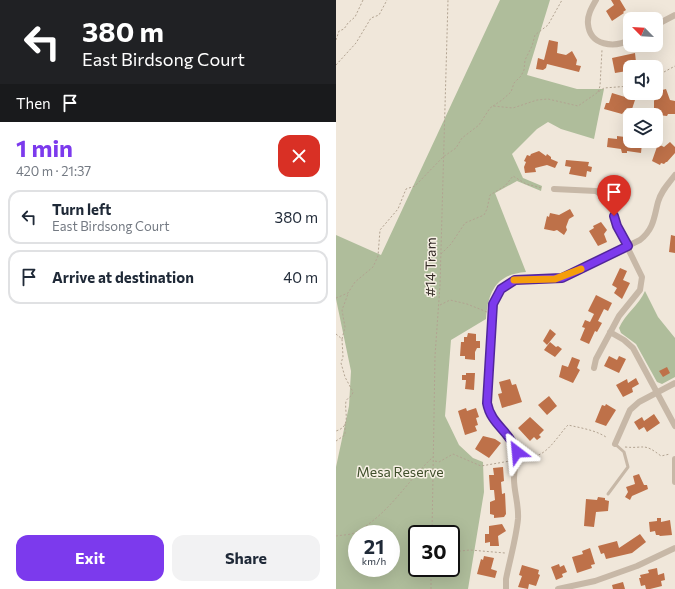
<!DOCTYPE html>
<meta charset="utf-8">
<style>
body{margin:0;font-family:Commissioner,sans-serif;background:#f2f2f3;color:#1f2937;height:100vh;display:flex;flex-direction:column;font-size:15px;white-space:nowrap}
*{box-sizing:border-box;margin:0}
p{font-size:13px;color:#747a83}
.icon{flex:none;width:22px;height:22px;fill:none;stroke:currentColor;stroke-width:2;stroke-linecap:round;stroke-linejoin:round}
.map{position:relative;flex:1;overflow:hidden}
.details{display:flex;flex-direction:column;background:#fff;width:336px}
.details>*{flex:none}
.banner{background:#202124;color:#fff;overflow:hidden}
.needle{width:26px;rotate:294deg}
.controls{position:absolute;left:287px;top:12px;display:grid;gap:8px}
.controls a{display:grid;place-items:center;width:40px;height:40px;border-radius:8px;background:#fff;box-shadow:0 4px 16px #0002;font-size:20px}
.speed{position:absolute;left:12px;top:525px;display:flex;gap:8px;font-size:20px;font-weight:700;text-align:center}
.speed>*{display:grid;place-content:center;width:52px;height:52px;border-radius:50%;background:#fff;box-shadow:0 4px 16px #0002;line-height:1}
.speed small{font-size:10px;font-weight:400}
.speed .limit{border:2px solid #111;border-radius:6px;background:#fff;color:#111}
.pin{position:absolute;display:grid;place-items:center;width:34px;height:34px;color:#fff;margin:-41px -17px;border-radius:50% 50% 50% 0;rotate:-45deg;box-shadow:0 0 4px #0007}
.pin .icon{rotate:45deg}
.me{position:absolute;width:44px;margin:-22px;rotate:331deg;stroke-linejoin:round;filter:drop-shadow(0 0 3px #0008)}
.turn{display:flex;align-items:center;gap:14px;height:84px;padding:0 16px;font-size:18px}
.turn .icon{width:52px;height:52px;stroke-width:2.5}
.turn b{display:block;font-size:28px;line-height:34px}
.then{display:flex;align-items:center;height:38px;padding:0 16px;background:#0003;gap:8px;font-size:15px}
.round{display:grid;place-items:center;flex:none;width:42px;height:42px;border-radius:12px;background:#f2f2f3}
.headline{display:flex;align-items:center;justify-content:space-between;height:68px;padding:0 16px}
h1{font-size:24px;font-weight:700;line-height:30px;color:#7c3aed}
.cta{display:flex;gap:8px;margin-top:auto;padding:8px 16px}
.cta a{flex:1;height:46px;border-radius:12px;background:#7c3aed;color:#fff;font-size:16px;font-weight:700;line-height:46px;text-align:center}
.cta a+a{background:#f2f2f3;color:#1f2937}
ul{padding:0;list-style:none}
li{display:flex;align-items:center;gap:12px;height:54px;margin:0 8px 6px;padding:0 8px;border:2px solid #e0e1e3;border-radius:12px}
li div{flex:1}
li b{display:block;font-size:15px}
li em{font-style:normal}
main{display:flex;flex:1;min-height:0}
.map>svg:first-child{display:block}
.green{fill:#afbd9b;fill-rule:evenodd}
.building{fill:#be7149}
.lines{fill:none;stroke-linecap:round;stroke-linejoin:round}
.path{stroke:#b2a391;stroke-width:1;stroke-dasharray:2 2;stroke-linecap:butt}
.lane{stroke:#c7b8a7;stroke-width:3}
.street{stroke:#c7b8a7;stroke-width:6}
.route-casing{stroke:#51269a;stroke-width:10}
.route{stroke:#7c3aed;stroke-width:7}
.slow{stroke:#f59e0b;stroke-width:7}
.labels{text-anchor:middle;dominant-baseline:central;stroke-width:3;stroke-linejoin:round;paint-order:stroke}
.street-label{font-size:14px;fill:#342c27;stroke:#f8f1e6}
.park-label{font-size:14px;fill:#40502c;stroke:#f8f1e6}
</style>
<main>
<section class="details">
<div class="banner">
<div class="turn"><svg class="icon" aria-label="left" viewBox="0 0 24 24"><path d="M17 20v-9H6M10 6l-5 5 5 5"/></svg><div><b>380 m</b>East Birdsong Court</div></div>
<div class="then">Then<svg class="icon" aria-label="arrive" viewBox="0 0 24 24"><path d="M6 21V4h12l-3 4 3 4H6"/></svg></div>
</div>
<div class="headline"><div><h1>1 min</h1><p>420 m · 21:37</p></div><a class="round" style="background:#d93025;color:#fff"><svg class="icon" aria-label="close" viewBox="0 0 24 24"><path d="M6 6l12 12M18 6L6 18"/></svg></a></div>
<ul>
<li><svg class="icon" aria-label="left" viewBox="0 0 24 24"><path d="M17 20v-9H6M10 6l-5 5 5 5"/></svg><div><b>Turn left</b><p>East Birdsong Court</p></div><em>380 m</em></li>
<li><svg class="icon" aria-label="arrive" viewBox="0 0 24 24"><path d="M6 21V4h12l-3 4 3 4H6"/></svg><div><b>Arrive at destination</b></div><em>40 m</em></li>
</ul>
<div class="cta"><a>Exit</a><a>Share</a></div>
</section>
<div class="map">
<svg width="339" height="589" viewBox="0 0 339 589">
<rect width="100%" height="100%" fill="#f0e7da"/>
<!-- green -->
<path class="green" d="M164 0H214L191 75 241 89H268L258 139 225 129 212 122 201 129 176 154 187 178 206 186 205 191 181 181 159 193 190 272C160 274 152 292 150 319L115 340 109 416 123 445 137 458 147 462 148 492 132 589H0V467L13 406 15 371 0 299V235L45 255ZM21 534H55V568H21ZM81 534H115V568H81Z
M309 291 322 317 339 338V377L326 384 321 382 300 344 285 333 283 328C289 314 303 305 309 291Z"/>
<!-- building -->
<path class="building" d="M275 0H284L290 10 287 12 288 13 276 21 270 11 278 5Z
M213 40 222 42 221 53 230 55 236 51 241 60 240 65 245 66 243 72 211 64 210 68 207 70 200 69 202 58 208 60Z
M299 53 300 62H296L297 67 291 68V71L279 73 276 58Z
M330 89 334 100 339 101V114H332L331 116 322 115 323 110 318 109V101L319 99H324L322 91Z
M276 93 299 100 296 109 291 108 286 114 268 109 270 103H273Z
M281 136 289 137V141L306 143 305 153 291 151V153H286L285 149 271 147 272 138 281 139Z
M334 142 339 147V153L331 162H330L328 164 325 163 324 165 316 161 322 144 328 147Z
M203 151 210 156 211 154 215 157V159L222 162 219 168 211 165 199 168 200 172 189 173 188 167 190 162 188 161 191 155 194 156 195 154Z
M230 160 253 162 252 166 256 167 255 172 251 171 250 177 233 174 235 167 229 166Z
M234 209 238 216 233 219 230 227 231 230 228 235 221 230 218 231 208 229 211 216 213 217 214 213 223 215Z
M265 222 271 230 268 234 271 242 262 246 253 231 258 228 257 226Z
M335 235 339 236V253L333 252Z
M284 268 291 271 287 280 294 283 286 299 278 293 281 288 276 285Z
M260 295 276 303 272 311 268 309 262 321 266 323 261 332 259 331 253 344 244 340 249 328 246 327 249 320 254 322 258 314 252 311Z
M214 329 220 334 211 345 207 341Z
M132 333 140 334V341H144V348H141L139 352V360L129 359V356H124L125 342H128V337H131Z
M214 342 220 347 222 346 226 349 219 357 208 350Z
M273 356 281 360 283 356 290 359 283 373 268 366Z
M236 357 244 360 241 368 244 370 237 383 223 377 226 365 232 367Z
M331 367 334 373 327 377 323 371Z
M130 373H139L138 390 129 389 130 380H126V375H130Z
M300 378 303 384 296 388 297 392 287 397 280 385 291 379 292 383Z
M174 379 176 385 180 384 186 402 166 408 162 394 166 393 163 382Z
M213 396 221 406 211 415 202 405Z
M270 404 280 410 270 426 259 422 266 405 269 406Z
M130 408 131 411 140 408 143 417 140 418 142 425 139 426 141 431 129 435 122 411Z
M318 414 324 423 311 432 308 427 303 430 298 422 306 417 308 421Z
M194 417 208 430 203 435 205 437 201 440 198 437 194 441 182 428Z
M147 436 159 439 165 443 153 458 139 449Z
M167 467 168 481 165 482 166 494 169 493 170 514 168 517 158 518V515L154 514V502L159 500 158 490H154L153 475H158L157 468Z
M303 474 308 485H311L312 489 296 496 294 500 289 497 292 492 290 487 299 484 297 476Z
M262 497 269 498V500L273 501 272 511 260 512 258 527 248 526 250 499 261 500Z
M321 518H325V522L334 520 336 535 324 536 323 535H320L319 531 314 532 313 522 321 521Z
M166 524 170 531 162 536 163 546H154V542L149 543V534H153V526Z
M304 534 310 542 296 553 270 559 268 553 265 554 262 546 281 541 283 548Z
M254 548 259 564 255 565 256 568 241 573 236 557 247 554 246 551Z
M148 556 158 558 155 569 161 571 159 578 141 574 145 559 147 560Z
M223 564 224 567 228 565 231 572 226 574 227 577 220 580 215 567Z
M186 565 203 570 202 574 204 575 200 586 193 584 192 589 182 587 186 576 183 575Z
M321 568 322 575 328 573 329 580 325 581 326 586 314 589H310L309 585 305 586 303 578H305L304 575 313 573 312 570Z
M287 582 289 589H277L276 585Z"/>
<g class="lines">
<!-- path -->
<path class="path" d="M0 40 3 31 8 29 12 23 19 17 27 0
M0 65 20 43 35 18 43 15 51 0
M320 72H328L339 66
M262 92 264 86 266 50
M157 106 166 100 175 92 178 83 185 76 188 70 189 60 196 46 199 35 212 25 226 0
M105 254 115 244 129 223 148 215 151 209 154 195 169 186 177 176 190 184 206 188
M0 298 12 293 19 282 37 267 42 256 44 230 62 209 70 189 79 186 107 157 120 148 126 138 143 125 154 108 157 106 177 108 201 100 212 99 242 106 268 88 294 86
M104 305 114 300 131 304 151 312
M0 334 6 339 7 357 5 363 9 377 17 392C16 397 12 397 10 401 8 413 16 426 0 431
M6 339 9 327 6 310 12 294
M0 441 9 435V424
M289 447C309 449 307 442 325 456L334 454
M185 458 188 459 191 455C208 462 222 435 232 425 245 428 259 430 270 437
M99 461 103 462 117 454 145 466 174 461
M96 534 99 356 104 285 112 0
M0 536C6 535 13 535 18 533 53 515 70 482 97 457
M115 552 134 550 169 553
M95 589V568"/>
<!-- lane -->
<path class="lane" d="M272 494 292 467 288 452 279 444"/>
<!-- street -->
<path class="street" d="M260 0C256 7 251 15 252 24 254 46 278 48 294 40
M320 25 339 15
M218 189 260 191 269 197 275 205 281 226 306 277 304 290 283 316 260 359 258 368
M274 332 288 340 297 348 339 426
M279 444 294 410 303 402 339 383
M339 459V482
M170 589V579C174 559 180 539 182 519 183 505 178 492 178 479 178 467 183 454 178 443 169 425 155 426 151 403L157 304 165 289 179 280 226 278 304 240C318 229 318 217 322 202 325 191 332 184 339 175
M222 589 259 581 301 566 339 548"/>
</g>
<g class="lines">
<defs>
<path id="route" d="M181 452C174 431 155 425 151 403L157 304 165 289 179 280 226 278 292 246 281 226 278 216"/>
</defs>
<!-- route casing -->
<use href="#route" class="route-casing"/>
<!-- route -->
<use href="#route" class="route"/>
<!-- slow -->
<path class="slow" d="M178 280 219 279 245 269"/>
</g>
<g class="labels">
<!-- street labels -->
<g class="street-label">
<text transform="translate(94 267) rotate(-89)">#14 Tram</text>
</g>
<!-- park labels -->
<g class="park-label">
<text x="64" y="471">Mesa Reserve</text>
</g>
</g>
</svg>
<div class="controls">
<a><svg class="needle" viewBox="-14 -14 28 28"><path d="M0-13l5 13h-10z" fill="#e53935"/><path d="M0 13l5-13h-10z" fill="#747a83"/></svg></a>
<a><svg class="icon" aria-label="sound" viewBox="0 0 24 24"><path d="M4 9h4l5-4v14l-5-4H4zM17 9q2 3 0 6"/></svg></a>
<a><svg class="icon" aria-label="layers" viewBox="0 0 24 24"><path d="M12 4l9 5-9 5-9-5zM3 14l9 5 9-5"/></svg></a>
</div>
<div class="speed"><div>21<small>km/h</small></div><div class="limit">30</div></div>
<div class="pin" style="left:278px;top:216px;background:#d93025"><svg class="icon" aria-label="arrive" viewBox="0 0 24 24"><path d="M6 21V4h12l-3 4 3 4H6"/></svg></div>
<svg class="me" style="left:181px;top:452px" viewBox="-20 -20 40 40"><path d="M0-17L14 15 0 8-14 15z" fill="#7c3aed" stroke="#fff" stroke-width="4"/></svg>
</div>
</main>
